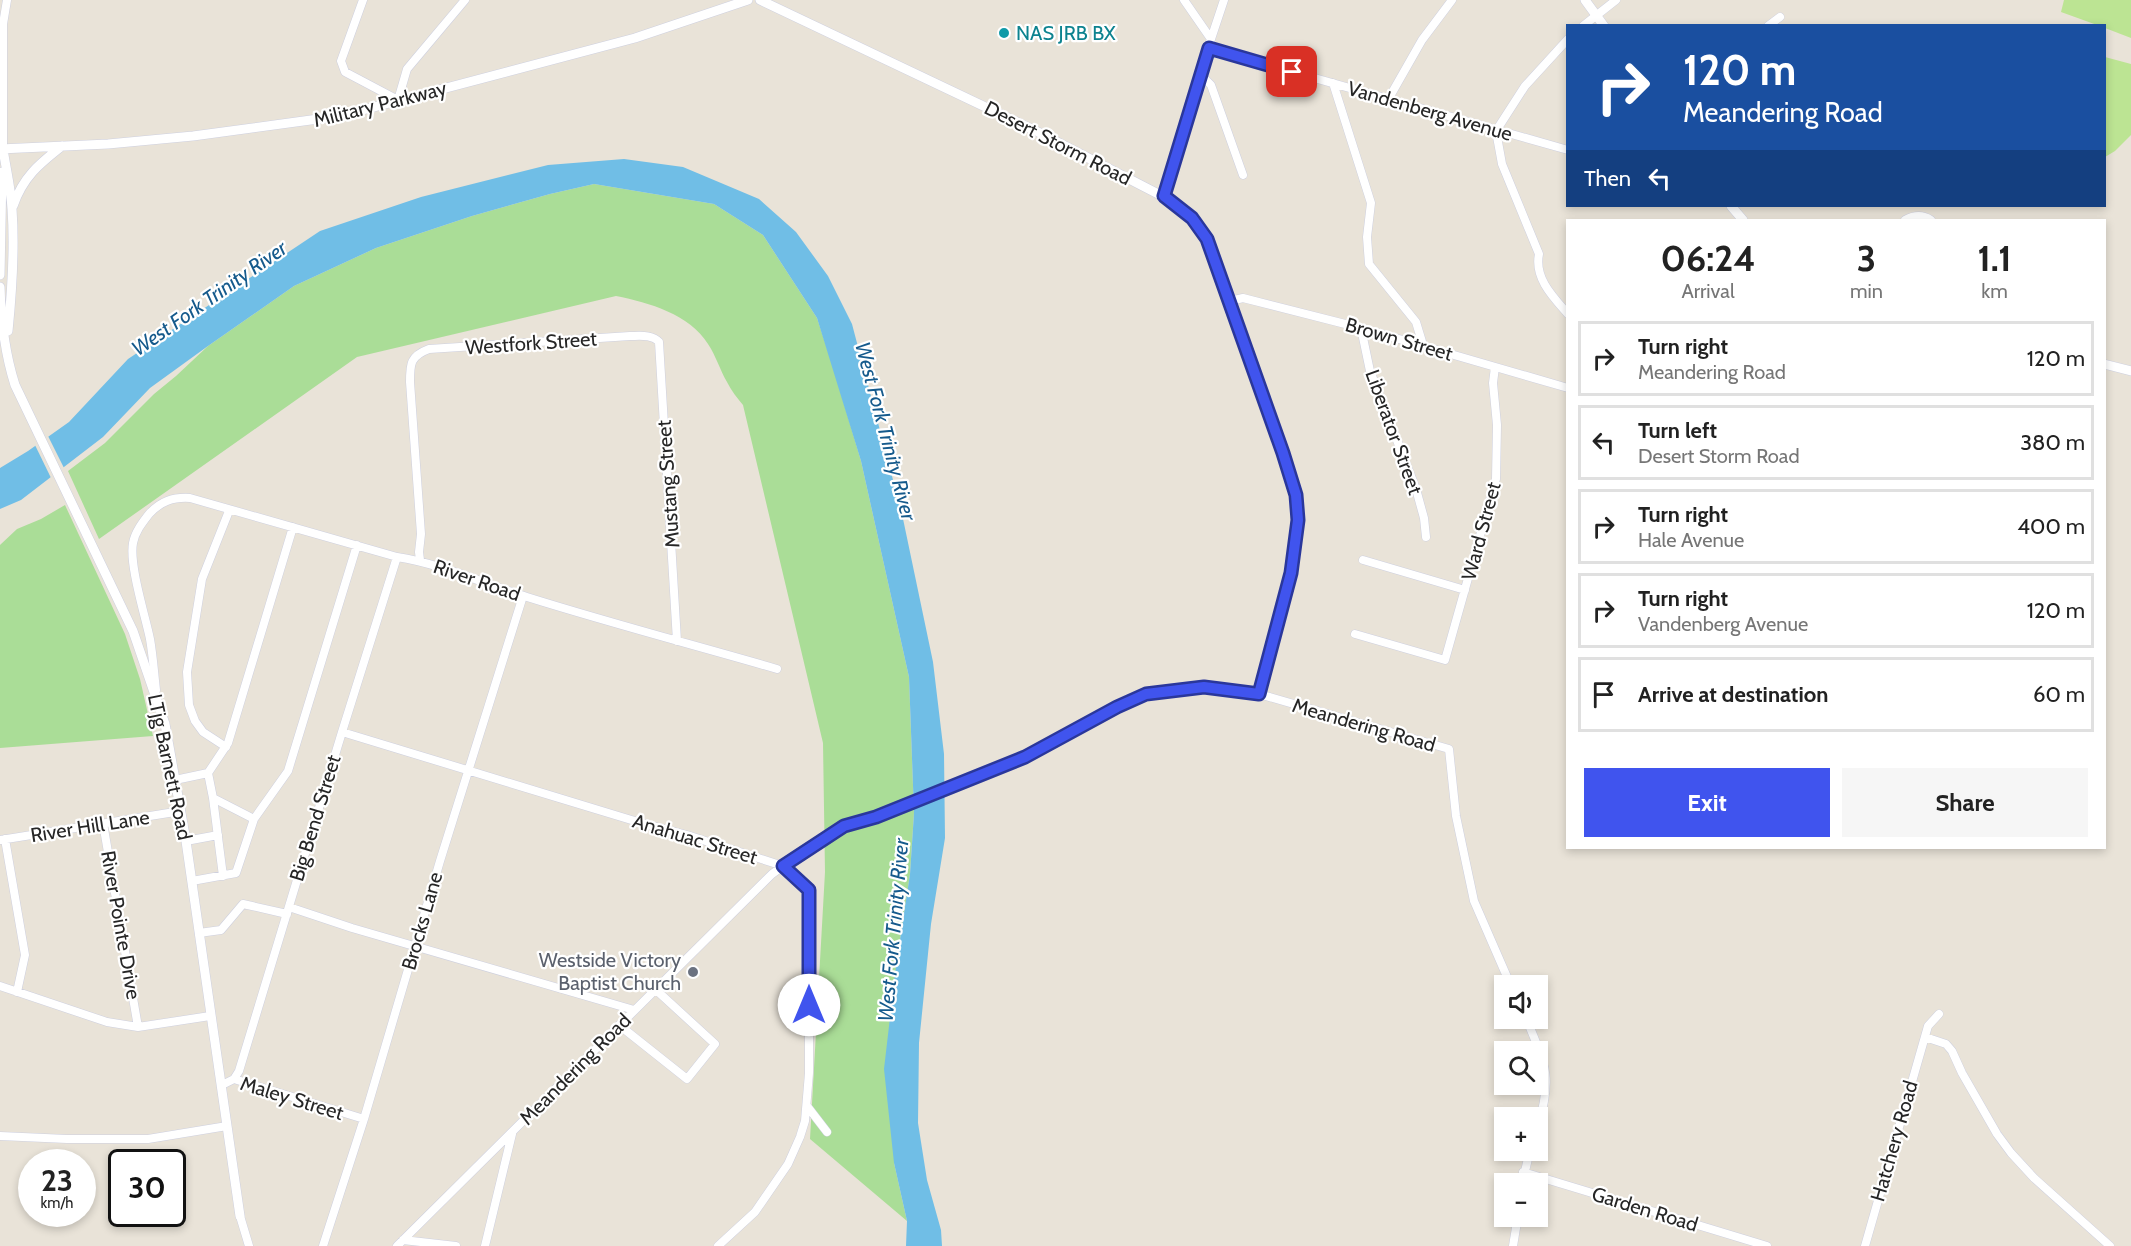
<!DOCTYPE html>
<meta charset="utf-8">
<style>
body{margin:0;font-family:Cabin,sans-serif;background:#f6f6f6;color:#222;height:100vh;display:flex;flex-direction:column;font-size:22px;white-space:nowrap}
*{box-sizing:border-box;margin:0}
p{font-size:20px;color:#767676}
.icon{flex:none;width:33px;height:33px;fill:none;stroke:currentColor;stroke-width:2;stroke-linecap:round;stroke-linejoin:round}
.map{position:relative;flex:1;overflow:hidden}
.sheet{position:absolute;left:1566px;top:219px;width:540px;height:630px;display:flex;flex-direction:column;background:#fff;border-radius:0px;box-shadow:0 3px 9px #0003}
.sheet>*{flex:none}
.hud{position:absolute;left:1566px;top:24px;width:540px;height:183px;border-radius:0px;box-shadow:0 3px 9px #0003;background:#1a4fa0;color:#fff;overflow:hidden}
.controls{position:absolute;left:1494px;top:975px;display:grid;gap:12px}
.controls a{display:grid;place-items:center;width:54px;height:54px;border-radius:0px;background:#fff;box-shadow:0 3px 9px #0003;font-size:30px}
.speed{position:absolute;left:18px;top:1149px;display:flex;gap:12px;font-size:30px;font-weight:700;text-align:center}
.speed>*{display:grid;place-content:center;width:78px;height:78px;border-radius:50%;background:#fff;box-shadow:0 3px 9px #0003;line-height:1}
.speed small{font-size:15px;font-weight:400}
.speed .limit{border:3px solid #111;border-radius:9px;background:#fff;color:#111}
.pin{position:absolute;display:grid;place-items:center;width:51px;height:51px;color:#fff;margin:-26px;border-radius:12px;box-shadow:0 3px 9px #0006}
.me{position:absolute;width:66px;margin:-33px;rotate:0deg;stroke-linejoin:round;filter:drop-shadow(0 0 4px #0008)}
.turn{display:flex;align-items:center;gap:21px;height:126px;padding:0 18px;font-size:27px}
.turn .icon{width:78px;height:78px;stroke-width:2.5}
.turn b{display:block;font-size:42px;line-height:51px}
.then{display:flex;align-items:center;height:57px;padding:0 18px;background:#0003;gap:12px;font-size:22px}
.eta{display:flex;justify-content:space-evenly;align-items:center;height:102px;text-align:center}
.eta b{font-size:36px;font-weight:700;line-height:42px}
.button{display:flex;gap:12px;margin-top:auto;padding:12px 18px}
.button a{flex:1;height:69px;border-radius:0px;background:#4054ee;color:#fff;font-size:24px;font-weight:700;line-height:69px;text-align:center}
.button a+a{background:#f6f6f6;color:#222}
ul{padding:0;list-style:none}
li{display:flex;align-items:center;gap:18px;height:75px;margin:0 12px 9px;padding:0 6px;border:3px solid #e0e0e0;border-radius:0px}
li div{flex:1}
li b{display:block;font-size:22px}
li em{font-style:normal}
.map>svg:first-child{display:block}
.green{fill:#aadd97}
.pitch{fill:#bce493}
.water{fill:#70bee6}
.pier{fill:#e9e3d8}
.lines{fill:none;stroke-linecap:round;stroke-linejoin:round}
.minor-casing{stroke:#ced0df;stroke-width:9}
.tertiary-casing{stroke:#ced0df;stroke-width:10}
.minor{stroke:#fff;stroke-width:8}
.tertiary{stroke:#fff;stroke-width:9}
.route-casing{stroke:#2a379b;stroke-width:15}
.route{stroke:#4054ee;stroke-width:10}
.culture-dot{fill:#0f9aa8;stroke:#fff;stroke-width:2}
.worship-dot{fill:#6b7280;stroke:#fff;stroke-width:2}
.labels{text-anchor:middle;dominant-baseline:central;stroke-width:4.5;stroke-linejoin:round;paint-order:stroke}
.culture-label{font-size:20px;fill:#0d838f;stroke:#fff;text-anchor:start}
.street-label{font-size:20px;fill:#262626;stroke:#fff}
.worship-label{font-size:20px;fill:#5b616d;stroke:#fff;text-anchor:end}
.water-label{font-size:21px;font-style:italic;fill:#155a8c;stroke:#fff}
</style>
<div class="map">
<svg width="2131" height="1246" viewBox="0 0 2131 1246">
<rect width="100%" height="100%" fill="#e9e3d8"/>
<!-- green -->
<path class="green" d="M594 184 714 204 763 235 817 318 833 367 861 461 909 677 914 813 910 874 896 966 894 1163 907 1221 810 1139 825 872 823 743 743 405C737 398 731 390 727 382 720 370 716 356 708 344 689 314 650 303 616 296L357 357 99 539 68 471 105 443 154 394 176 376 208 346 294 286 376 248 472 216 550 194Z
M65 505 125 634 140 679 153 736 0 748V545L17 529 41 519Z"/>
<!-- pitch -->
<path class="pitch" d="M2064 0H2131V38L2105 28 2104 26 2097 25 2061 12Z
M2105 57 2131 64V135L2115 151 2105 157Z"/>
<!-- water -->
<path class="water" d="M624 159 683 167 759 199 796 232 828 276 852 324 902 514 933 662 944 754 945 838 931 924 919 1043 918 1123 927 1180 941 1230 942 1246H906L907 1221 894 1163 884 1069 896 966 910 874 914 813 909 677 861 461 817 318 763 235 714 204 594 184 550 194 472 216 376 248 294 286 208 346 150 388 103 437 21 500 0 509V468L28 451 69 422 128 359 320 231 421 197 548 165Z"/>
<!-- pier -->
<path class="pier" d="M47 434 65 470 52 480 34 443Z"/>
<g class="lines">
<defs>
<path id="minor" d="M363 0 341 61 345 72 398 100 407 69 465 0
M1583 26 1616 0
M1768 26 1780 17
M1211 39 1224 0
M1568 39 1525 86 1496 131 1502 164 1539 254C1534 278 1553 297 1568 314
M1209 48 1568 150
M1200 74 1211 85 1243 175
M1333 83 1371 203 1367 237 1369 264 1416 322 1423 345
M1389 98 1422 40 1452 0
M3 149V24L7 0
M1164 197 1211 39 1184 0
M1905 220C1914 215 1922 214 1931 220
M1230 301 1243 298 1361 328 1568 388
M1361 328 1370 371 1416 489 1424 518 1426 537
M420 560 419 552 421 534 410 382C410 364 410 356 429 349L630 336C639 336 652 334 659 342L677 641
M1363 560 1465 590
M1355 634 1445 660 1496 479 1497 425 1493 383 1495 367
M156 690C154 673 153 656 150 639 145 615 129 565 133 543 135 532 142 523 149 514 161 501 173 497 190 498L397 557C442 564 484 584 527 597 610 623 694 645 777 669
M342 732 638 822 687 835 783 866 809 890V1073L805 1121 800 1137 788 1164 755 1212 718 1246
M226 747 203 732 195 721 189 705 187 672 202 579 229 511
M208 773 213 798 254 819
M175 780 208 773 228 743 293 527
M213 798 223 876
M103 823 138 1027
M5 839 25 955 17 992
M0 840 181 811
M186 841 218 835
M192 881 236 873 254 819 288 771 357 545
M289 907 352 928 634 1010
M199 933 221 930 243 904 287 914
M0 986 107 1022 138 1027 210 1016
M1526 1018C1545 1064 1553 1076 1538 1126
M619 1025 687 1079 715 1044 655 989
M1925 1037 1946 1044 1952 1051 1962 1073 1997 1134 2011 1153 2034 1178 2110 1246
M234 1079 239 1071 342 732 397 557
M222 1085 234 1079 364 1119
M807 1106 827 1132
M0 1136 67 1139H148L227 1126
M1523 1172 1767 1246
M1522 1184 1530 1150
M240 1216 249 1246
M403 1240 456 1246
M323 1246 364 1119 440 861 523 596
M397 1246 772 874 794 858 845 826 876 817 1025 757 1117 707 1146 694 1178 689 1204 687 1259 694 1449 749 1456 816 1474 901 1511 986
M485 1246 512 1134
M1513 1246 1518 1216
M1865 1246 1928 1026 1939 1014"/>
<path id="tertiary" d="M760 0 1038 132 1164 197 1192 218 1207 239 1290 474 1296 495 1298 520 1296 540 1291 573 1259 694
M1585 0 1604 26
M0 80 2 76
M0 149 108 144 193 136 340 116 635 38 748 0
M3 149C6 169 11 189 12 209 15 250 12 291 8 331
M13 206C23 177 39 164 62 146
M1731 206 1743 220
M0 275 2 172
M0 287C1 320 5 354 15 385L133 631 165 724 186 841 240 1216
M2104 364 2131 371"/>
</defs>
<!-- minor casing -->
<use href="#minor" class="minor-casing"/>
<!-- tertiary casing -->
<use href="#tertiary" class="tertiary-casing"/>
<!-- minor -->
<use href="#minor" class="minor"/>
<!-- tertiary -->
<use href="#tertiary" class="tertiary"/>
</g>
<g class="lines">
<defs>
<path id="route" d="M809 1005V890L783 866 844 826 876 817 1025 757 1117 707 1146 694 1204 687 1259 694 1291 573 1298 520 1296 495 1283 453 1207 239 1192 218 1164 196 1209 48 1292 72"/>
</defs>
<!-- route casing -->
<use href="#route" class="route-casing"/>
<!-- route -->
<use href="#route" class="route"/>
</g>
<!-- markers -->
<circle class="culture-dot" cx="1004" cy="33" r="6"/>
<circle class="worship-dot" cx="693" cy="972" r="6"/>
<g class="labels">
<!-- culture labels -->
<g class="culture-label">
<text x="1016" y="33">NAS JRB BX</text>
</g>
<!-- street labels -->
<g class="street-label">
<text transform="translate(380 104) rotate(-14)">Military Parkway</text>
<text transform="translate(1430 111) rotate(16)">Vandenberg Avenue</text>
<text transform="translate(1058 143) rotate(27)">Desert Storm Road</text>
<text transform="translate(1399 339) rotate(16)">Brown Street</text>
<text transform="translate(531 343) rotate(-4)">Westfork Street</text>
<text transform="translate(1394 432) rotate(70)">Liberator Street</text>
<text transform="translate(668 484) rotate(-94)">Mustang Street</text>
<text transform="translate(1481 531) rotate(-75)">Ward Street</text>
<text transform="translate(477 580) rotate(19)">River Road</text>
<text transform="translate(1364 725) rotate(16)">Meandering Road</text>
<text transform="translate(170 767) rotate(78)">LTjg Barnett Road</text>
<text transform="translate(315 818) rotate(-73)">Big Bend Street</text>
<text transform="translate(90 826) rotate(-9)">River Hill Lane</text>
<text transform="translate(695 839) rotate(17)">Anahuac Street</text>
<text transform="translate(422 921) rotate(-74)">Brocks Lane</text>
<text transform="translate(121 925) rotate(80)">River Pointe Drive</text>
<text transform="translate(575 1069) rotate(-45)">Meandering Road</text>
<text transform="translate(292 1098) rotate(17)">Maley Street</text>
<text transform="translate(1894 1141) rotate(-74)">Hatchery Road</text>
<text transform="translate(1645 1209) rotate(17)">Garden Road</text>
</g>
<!-- worship labels -->
<g class="worship-label">
<text x="681" y="960">Westside Victory<tspan x="681" dy="23">Baptist Church</tspan></text>
</g>
<!-- water labels -->
<g class="water-label">
<text transform="translate(209 298) rotate(-35)">West Fork Trinity River</text>
<text transform="translate(886 431) rotate(75)">West Fork Trinity River</text>
<text transform="translate(893 930) rotate(-85)">West Fork Trinity River</text>
</g>
</g>
</svg>
<div class="controls">
<a><svg class="icon" aria-label="sound" viewBox="0 0 24 24"><path d="M4 9h4l5-4v14l-5-4H4zM17 9q2 3 0 6"/></svg></a>
<a><svg class="icon" aria-label="search" viewBox="0 0 24 24"><circle cx="10" cy="10" r="6"/><path d="M15 15l6 6"/></svg></a>
<a>+</a>
<a>−</a>
</div>
<div class="speed"><div>23<small>km/h</small></div><div class="limit">30</div></div>
<div class="pin" style="left:1292px;top:72px;background:#d93025"><svg class="icon" aria-label="arrive" viewBox="0 0 24 24"><path d="M6 21V4h12l-3 4 3 4H6"/></svg></div>
<svg class="me" style="left:809px;top:1005px" viewBox="-20 -20 40 40"><circle r="19" fill="#fff"/><path d="M0-13L10 11 0 6-10 11z" fill="#4054ee"/></svg>
<div class="hud">
<div class="turn"><svg class="icon" aria-label="right" viewBox="0 0 24 24"><path d="M7 20v-9h11M14 6l5 5-5 5"/></svg><div><b>120 m</b>Meandering Road</div></div>
<div class="then">Then<svg class="icon" aria-label="left" viewBox="0 0 24 24"><path d="M17 20v-9H6M10 6l-5 5 5 5"/></svg></div>
</div>
<section class="sheet">
<div class="eta">
<div><b>06:24</b><p>Arrival</p></div>
<div><b>3</b><p>min</p></div>
<div><b>1.1</b><p>km</p></div>
</div>
<ul>
<li><svg class="icon" aria-label="right" viewBox="0 0 24 24"><path d="M7 20v-9h11M14 6l5 5-5 5"/></svg><div><b>Turn right</b><p>Meandering Road</p></div><em>120 m</em></li>
<li><svg class="icon" aria-label="left" viewBox="0 0 24 24"><path d="M17 20v-9H6M10 6l-5 5 5 5"/></svg><div><b>Turn left</b><p>Desert Storm Road</p></div><em>380 m</em></li>
<li><svg class="icon" aria-label="right" viewBox="0 0 24 24"><path d="M7 20v-9h11M14 6l5 5-5 5"/></svg><div><b>Turn right</b><p>Hale Avenue</p></div><em>400 m</em></li>
<li><svg class="icon" aria-label="right" viewBox="0 0 24 24"><path d="M7 20v-9h11M14 6l5 5-5 5"/></svg><div><b>Turn right</b><p>Vandenberg Avenue</p></div><em>120 m</em></li>
<li><svg class="icon" aria-label="arrive" viewBox="0 0 24 24"><path d="M6 21V4h12l-3 4 3 4H6"/></svg><div><b>Arrive at destination</b></div><em>60 m</em></li>
</ul>
<div class="button"><a>Exit</a><a>Share</a></div>
</section>
</div>
